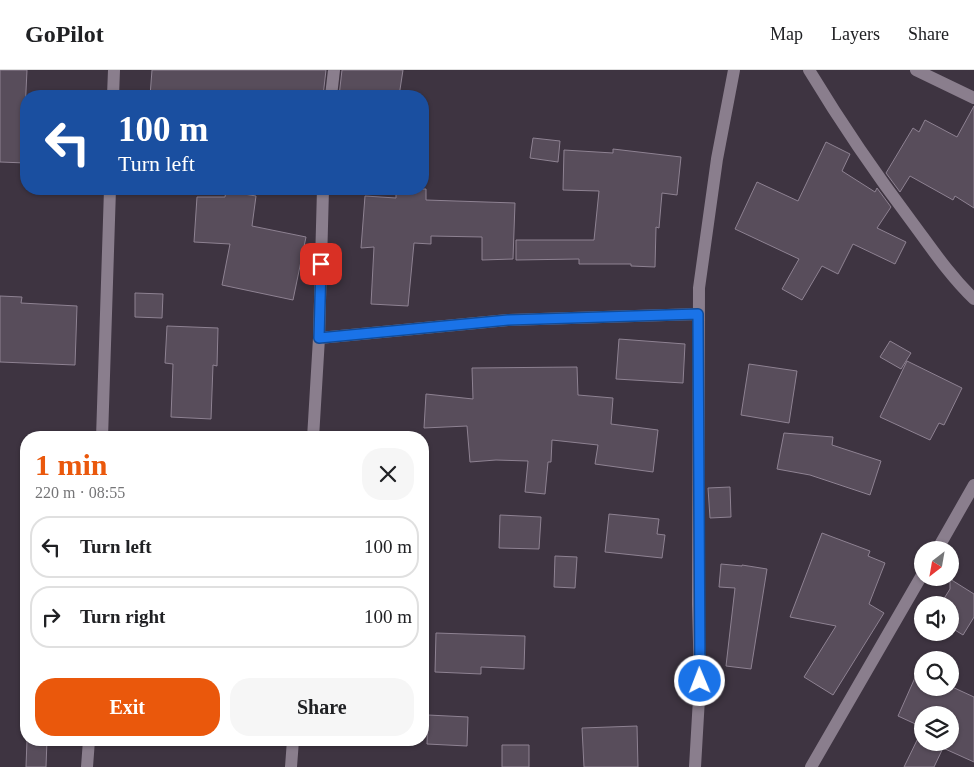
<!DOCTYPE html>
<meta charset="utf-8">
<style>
body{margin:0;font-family:Georgia,serif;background:#f6f6f6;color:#202124;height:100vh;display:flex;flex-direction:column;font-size:19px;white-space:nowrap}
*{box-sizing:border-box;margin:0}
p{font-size:16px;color:#757577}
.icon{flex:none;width:28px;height:28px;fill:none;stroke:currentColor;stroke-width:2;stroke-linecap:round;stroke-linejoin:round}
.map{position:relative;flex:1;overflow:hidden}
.side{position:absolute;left:20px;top:361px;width:409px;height:315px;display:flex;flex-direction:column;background:#fff;border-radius:20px;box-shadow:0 1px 4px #0004}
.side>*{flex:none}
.top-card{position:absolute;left:20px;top:20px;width:409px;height:105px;border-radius:20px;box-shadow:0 1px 4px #0004;background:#1a4fa0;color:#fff;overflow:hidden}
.needle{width:32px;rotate:211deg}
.fabs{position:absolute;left:914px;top:471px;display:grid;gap:10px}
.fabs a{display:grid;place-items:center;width:45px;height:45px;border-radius:50%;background:#fff;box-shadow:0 1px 4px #0004;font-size:25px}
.pin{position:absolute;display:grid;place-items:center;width:42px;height:42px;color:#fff;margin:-21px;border-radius:10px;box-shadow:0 2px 8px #0006}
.me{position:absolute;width:55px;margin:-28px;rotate:359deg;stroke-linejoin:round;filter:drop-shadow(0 0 4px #0008)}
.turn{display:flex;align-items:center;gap:18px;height:105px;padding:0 15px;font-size:22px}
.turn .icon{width:65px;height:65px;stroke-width:2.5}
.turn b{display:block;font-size:35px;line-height:42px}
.round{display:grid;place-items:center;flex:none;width:52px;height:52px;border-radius:20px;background:#f6f6f6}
.headline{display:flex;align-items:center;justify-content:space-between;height:85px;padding:0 15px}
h1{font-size:30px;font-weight:700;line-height:38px;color:#ea580c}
.cta{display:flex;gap:10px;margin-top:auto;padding:10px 15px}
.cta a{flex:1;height:58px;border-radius:20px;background:#ea580c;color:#fff;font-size:20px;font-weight:700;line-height:58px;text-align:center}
.cta a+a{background:#f6f6f6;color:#202124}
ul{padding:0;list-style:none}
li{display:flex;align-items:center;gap:15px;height:62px;margin:0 10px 8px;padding:0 5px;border:2px solid #e0e0e0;border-radius:20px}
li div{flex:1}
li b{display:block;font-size:19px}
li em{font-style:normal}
header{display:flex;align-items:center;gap:30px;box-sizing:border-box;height:70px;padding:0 25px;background:#fff;border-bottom:1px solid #e0e0e0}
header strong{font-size:24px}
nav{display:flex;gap:28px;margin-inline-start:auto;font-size:18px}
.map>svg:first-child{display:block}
.building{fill:#584d5b;stroke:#8e8292}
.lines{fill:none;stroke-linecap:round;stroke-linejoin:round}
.street{stroke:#8a7e8d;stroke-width:12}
.route-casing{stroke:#114b97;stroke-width:12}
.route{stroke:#1a73e8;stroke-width:9}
</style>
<header>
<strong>GoPilot</strong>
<nav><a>Map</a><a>Layers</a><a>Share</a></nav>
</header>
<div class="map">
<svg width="974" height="697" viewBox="0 0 974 697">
<rect width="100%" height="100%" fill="#3e3441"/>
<!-- building -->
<path class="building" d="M0 0H27L24 63 26 64V93L0 92Z
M152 0H326L323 26H150Z
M342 0H403L399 26H339Z
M974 36V138L955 126 953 130 910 106 900 122 886 103 913 58 919 62 925 50 957 67Z
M533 68 560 71 558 92 530 88Z
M826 72 850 84 842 101 875 122 877 118 891 137 877 158 906 172 895 194 853 174 838 204 822 196 802 230 782 219 799 189 735 159 757 112 798 131Z
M613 79 681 87 677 125 662 123 659 158 656 157 655 197 631 196V194H579V189L516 190V170H594L599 121 563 120 564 80 613 83Z
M396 119H426V130L515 133 513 189 482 190V167L431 166V174L414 173 408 236 371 234 374 177 361 178 365 126 396 128Z
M226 121 256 126 252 156 306 167 293 230 222 215 230 174 194 172 197 127H225Z
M135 223 163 224 162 248 135 247Z
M0 226 22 227 21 233 77 236 75 295 0 292Z
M167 256 218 258 217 296 213 295 211 349 171 347 173 294 165 293Z
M619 269 685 274 683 313 616 309Z
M890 271 911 283 901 299 880 287Z
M907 291 962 318 944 355 939 353 930 370 880 347Z
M749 294 797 301 789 353 741 345Z
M577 297 578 325 613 328 611 354 658 360 653 402 595 394 598 375 552 370 551 392H548L545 424 525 422 528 391 496 390 470 392 467 356 424 358 426 324 473 329 472 298Z
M784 363 833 367 832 375 881 391 870 425 810 405 777 399Z
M730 417 731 447 710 448 708 418Z
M609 444 659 449 657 464 665 465 662 488 605 482Z
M500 445 541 447 539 479 499 478Z
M822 463 870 481 868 486 885 493 869 534 884 543 833 625 804 607 836 556 790 547Z
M555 486 577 487 575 518 554 517Z
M721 494 742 496V495L767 499 751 599 726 596 735 518 719 517Z
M950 509 974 524V547L963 565 950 557V535H940L950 519Z
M436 563 525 566 524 599 481 597V604L435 602Z
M918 601 922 603V618H950V616L974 627V692L943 678 934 697H904L922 660V672H950V645H922V657L898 646Z
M428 645 468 647 467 676 427 674Z
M637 656 638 697H584L582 658Z
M27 670H47L46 697H26Z
M502 675H529V697H502Z"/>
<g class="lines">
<!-- street -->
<path class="street" d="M809 0C841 53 875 103 912 152 932 179 950 206 974 229
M916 0 974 28
M113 26 114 0
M331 26 334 0
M319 268 508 250 698 244
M102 368 110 119
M313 368 319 268 323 119
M937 480 974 415
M87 697 89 670
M291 697 293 670
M695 697 700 611 698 534 699 218 717 89 734 0
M811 697 922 505"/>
</g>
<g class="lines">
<defs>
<path id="route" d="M321 194 319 268 508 250 698 244 700 611"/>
</defs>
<!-- route casing -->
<use href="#route" class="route-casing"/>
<!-- route -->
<use href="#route" class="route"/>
</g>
</svg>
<div class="fabs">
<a><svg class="needle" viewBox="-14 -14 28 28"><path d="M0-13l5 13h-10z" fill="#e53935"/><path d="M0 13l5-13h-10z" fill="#757577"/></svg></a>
<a><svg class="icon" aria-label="sound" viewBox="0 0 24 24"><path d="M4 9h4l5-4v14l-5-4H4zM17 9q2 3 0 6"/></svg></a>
<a><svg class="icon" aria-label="search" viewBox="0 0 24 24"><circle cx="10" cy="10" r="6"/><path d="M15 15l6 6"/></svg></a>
<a><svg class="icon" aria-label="layers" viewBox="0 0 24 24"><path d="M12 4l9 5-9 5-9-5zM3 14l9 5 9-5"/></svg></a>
</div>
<div class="pin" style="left:321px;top:194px;background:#d93025"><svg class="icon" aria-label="arrive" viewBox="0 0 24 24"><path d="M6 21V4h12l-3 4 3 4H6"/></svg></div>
<svg class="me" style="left:700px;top:611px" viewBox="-20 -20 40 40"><circle r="17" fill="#1a73e8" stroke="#fff" stroke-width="3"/><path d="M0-11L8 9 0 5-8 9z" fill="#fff"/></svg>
<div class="top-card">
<div class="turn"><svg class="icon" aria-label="left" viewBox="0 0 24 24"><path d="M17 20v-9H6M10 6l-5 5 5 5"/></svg><div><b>100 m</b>Turn left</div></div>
</div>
<section class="side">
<div class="headline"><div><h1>1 min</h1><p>220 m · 08:55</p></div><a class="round"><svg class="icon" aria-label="close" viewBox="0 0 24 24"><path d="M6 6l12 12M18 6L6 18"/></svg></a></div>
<ul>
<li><svg class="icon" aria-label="left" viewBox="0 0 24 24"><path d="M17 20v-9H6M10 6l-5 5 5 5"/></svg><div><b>Turn left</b></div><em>100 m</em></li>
<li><svg class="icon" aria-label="right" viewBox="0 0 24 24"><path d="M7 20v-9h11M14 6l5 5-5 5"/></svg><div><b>Turn right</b></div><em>100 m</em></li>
</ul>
<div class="cta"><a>Exit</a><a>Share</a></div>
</section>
</div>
